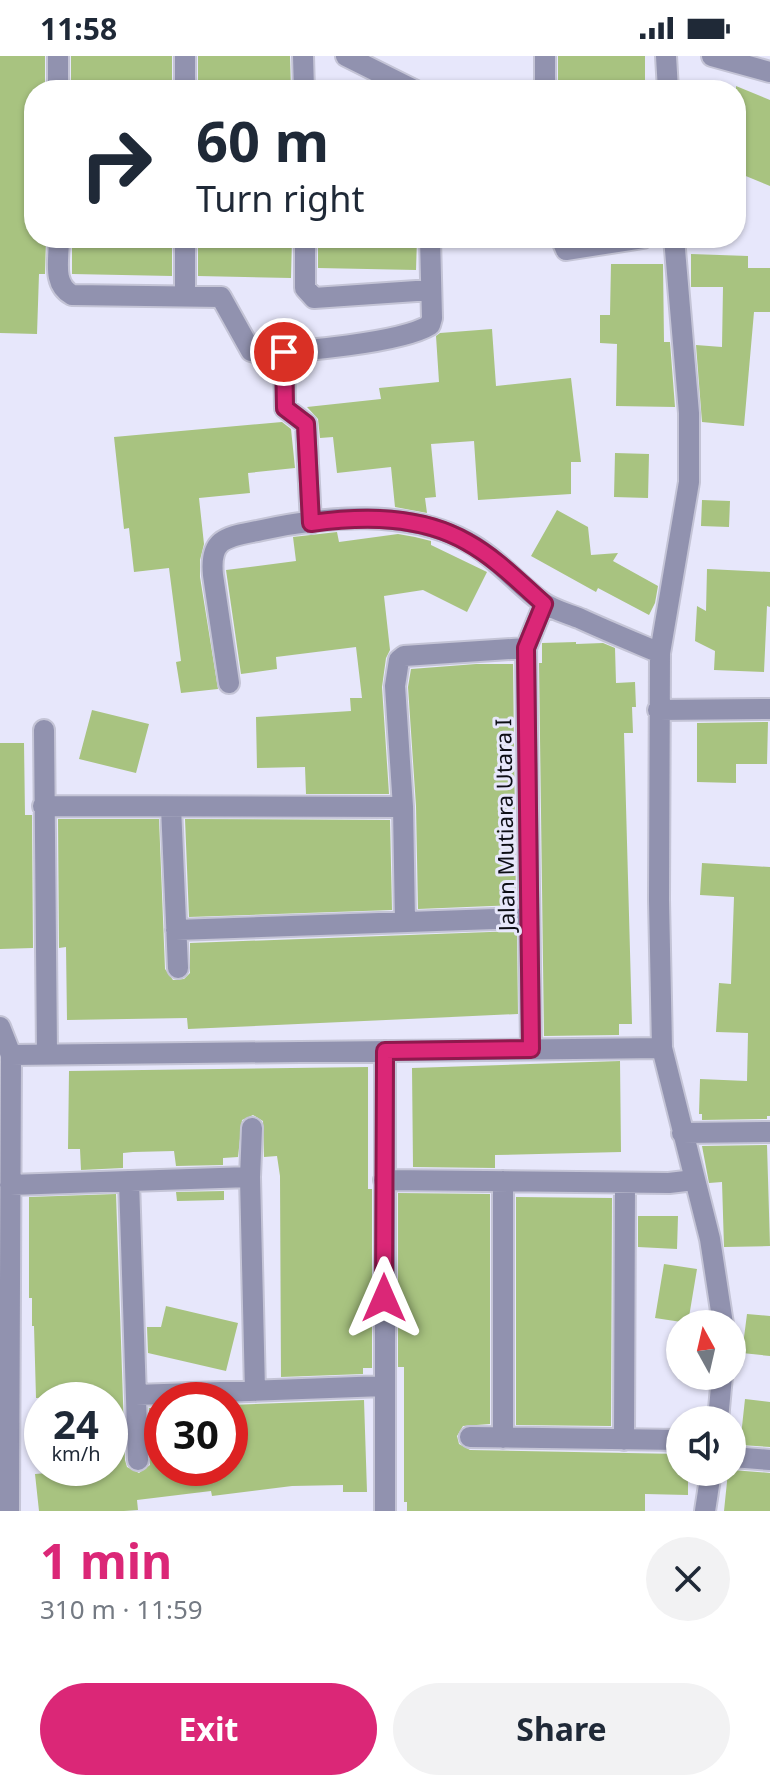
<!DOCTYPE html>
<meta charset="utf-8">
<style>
body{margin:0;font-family:"Noto Sans",sans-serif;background:#f2f2f3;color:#1f2937;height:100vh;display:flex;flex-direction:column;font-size:30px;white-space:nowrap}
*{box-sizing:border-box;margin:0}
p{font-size:26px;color:#747a83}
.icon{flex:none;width:44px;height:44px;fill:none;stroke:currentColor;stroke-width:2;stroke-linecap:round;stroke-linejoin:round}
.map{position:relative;height:1455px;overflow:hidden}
.sheet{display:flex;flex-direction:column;background:#fff;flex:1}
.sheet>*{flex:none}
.guide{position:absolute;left:24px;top:24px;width:722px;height:168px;border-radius:32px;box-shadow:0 2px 6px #0004;background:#fff;color:#1f2937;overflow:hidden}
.needle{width:52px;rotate:352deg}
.controls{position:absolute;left:666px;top:1254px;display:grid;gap:16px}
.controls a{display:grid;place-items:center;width:80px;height:80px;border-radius:50%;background:#fff;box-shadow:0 2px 6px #0004;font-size:40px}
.speed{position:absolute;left:24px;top:1326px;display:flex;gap:16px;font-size:40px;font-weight:700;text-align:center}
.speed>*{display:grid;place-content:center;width:104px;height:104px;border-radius:50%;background:#fff;box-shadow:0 2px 6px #0004;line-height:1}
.speed small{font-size:20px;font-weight:400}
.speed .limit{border:12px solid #d22;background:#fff;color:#111}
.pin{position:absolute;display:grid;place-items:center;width:68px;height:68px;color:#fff;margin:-34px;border:4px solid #fff;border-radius:50%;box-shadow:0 2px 8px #0007}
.me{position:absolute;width:88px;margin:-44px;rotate:0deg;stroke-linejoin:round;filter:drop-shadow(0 0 6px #0008)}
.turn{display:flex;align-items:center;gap:28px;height:168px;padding:0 40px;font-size:36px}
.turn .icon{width:104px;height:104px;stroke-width:2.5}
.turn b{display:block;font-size:56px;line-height:68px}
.round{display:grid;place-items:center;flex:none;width:84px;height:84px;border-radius:42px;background:#f2f2f3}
.overview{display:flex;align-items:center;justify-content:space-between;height:136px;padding:0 40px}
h1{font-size:48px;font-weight:700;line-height:60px;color:#db2777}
.button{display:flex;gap:16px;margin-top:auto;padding:16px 40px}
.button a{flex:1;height:92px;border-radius:48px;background:#db2777;color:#fff;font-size:32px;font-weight:700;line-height:92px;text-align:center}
.button a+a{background:#f2f2f3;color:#1f2937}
.status{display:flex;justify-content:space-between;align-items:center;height:56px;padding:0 40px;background:#fff;direction:ltr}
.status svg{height:22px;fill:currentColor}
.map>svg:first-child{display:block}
.building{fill:#a8c380}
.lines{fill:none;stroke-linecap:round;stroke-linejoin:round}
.minor-casing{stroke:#c4c4d6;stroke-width:24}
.minor{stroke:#9192af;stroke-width:20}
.route-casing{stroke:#8e194d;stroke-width:20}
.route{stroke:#db2777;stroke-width:14}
.labels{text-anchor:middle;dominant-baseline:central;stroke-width:6;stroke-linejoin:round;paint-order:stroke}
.street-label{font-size:22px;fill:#0d0e15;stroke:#e7e7fb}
</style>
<div class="status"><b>11:58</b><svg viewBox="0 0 49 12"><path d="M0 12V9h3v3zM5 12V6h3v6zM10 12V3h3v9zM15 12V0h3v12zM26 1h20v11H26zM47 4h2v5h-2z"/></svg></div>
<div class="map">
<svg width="770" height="1455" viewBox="0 0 770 1455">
<rect width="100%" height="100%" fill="#e7e7fb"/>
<!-- building -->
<path class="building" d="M0 0H45V34H34V182H46L45 218H39L37 278 0 277Z
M71 0H172V34H71Z
M198 0H290L291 34H198Z
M558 0H645V34H558Z
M736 30 770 44V130L736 116Z
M72 182H172V220L72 218Z
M198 182H292L291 222 198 220Z
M318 182H417L416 214 318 212Z
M691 198 748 200V212H770V256H754L744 370 702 366 696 289 722 291 723 231H691Z
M611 208H663L664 286H670L675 351 616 350 617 288 600 287V259H610Z
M492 273 496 330 571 322 581 406H571V438L478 444 474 385 431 388 436 441 425 442 427 457 395 451 391 411 337 417 333 381 320 382 318 363 307 351 381 343 379 332 439 326 436 280 440 277Z
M282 366 291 373 295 412 248 417 250 437 199 442 204 488 200 504V521L218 633 181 637 176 606 181 605 169 512 134 516 129 472 124 473 114 381Z
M615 397 649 398 648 442 614 441Z
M702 444 730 445 729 471 701 470Z
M557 454 588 471 591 499 618 497 613 505 658 530 655 547 649 559 598 532 596 536 531 500Z
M337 476 339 486 398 478 415 481 431 485V489L487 516 467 556 423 534 384 540 390 594 386 602 382 631 389 738H306L305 711 257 712 256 661 351 655 350 642H362L356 591 276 601 277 613 241 618 226 514 296 505 293 481Z
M707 513 770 516V551L767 550 764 616 714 614 715 595 695 585 697 550 706 555Z
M576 586V588L603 587 615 592 616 627 635 626 636 651H632L633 677H624L632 968H619V979L544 980 539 607H542V587Z
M476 608H513L516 849 418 853 416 750 408 631 411 613Z
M92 654 149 668 136 717 79 703Z
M768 666 767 708H736V727L697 726V667Z
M0 687H24L25 759H32L33 892 0 893Z
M58 763H159L165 913 173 924 184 923 190 917V887L517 875 518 958 188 973 187 962 67 964 66 891 59 892Z
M185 763 390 764 392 854 189 861Z
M702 807 770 811V1060H767V1063L702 1064V1058H699L700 1023 747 1025 748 977 716 976 719 927 731 928 734 841 700 839Z
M620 1005 621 1096 495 1099V1112L413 1111 412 1012Z
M368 1011V1133H372V1312H363V1318L281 1321 280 1120 277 1100 264 1101 263 1065 253 1059 242 1064 238 1101 223 1102V1109L176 1110 174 1095 133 1096 123 1097V1112L81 1114 80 1093H68L69 1015Z
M767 1089 770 1190 724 1191 722 1126 709 1127 702 1090Z
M224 1135V1144L177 1145 176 1136Z
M398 1137 490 1138V1368L463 1370 457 1380 459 1388 470 1394 680 1398V1416H688V1439L645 1438V1455H407V1446H404V1311H398Z
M116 1138 125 1404 127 1411 139 1417 150 1409 149 1352 162 1351V1412H230V1349L364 1344 367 1436H343V1429L292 1430 212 1440 211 1435 137 1444 138 1454 124 1455H39L35 1418 110 1412V1344H90V1341L36 1342 34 1270H32V1242H29V1141Z
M516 1141 612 1142 611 1370 516 1369Z
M638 1160H678L677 1193 638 1191Z
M664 1208 697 1213 688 1267 655 1262Z
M166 1250 238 1267 226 1315 148 1297 147 1271H161Z
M747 1258 770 1260V1300L742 1297Z
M745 1343 770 1346V1391L740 1389Z
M732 1414 770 1417V1455H724L728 1416Z"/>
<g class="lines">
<defs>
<path id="minor" d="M58 0V34
M185 0V34
M303 0 304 34
M346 0 414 34
M666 0 668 34
M712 0 770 16
M545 34V0
M59 182C59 204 52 228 72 239L221 241 251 295 260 297C297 296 401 287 430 269L432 262 430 182
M185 182V239
M305 182V232L314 242 431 234
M561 182 566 194 643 182
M674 182 689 357V426L660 597 659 844 662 992 710 1183 723 1268
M284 296 285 352 306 368 311 467
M229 627 213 519C209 480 229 481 262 474 325 460 406 453 466 485 495 500 516 527 542 546 553 554 569 558 581 563 607 575 634 586 660 597
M658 654 770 653
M44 674 47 998
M43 750 403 751
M171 751 178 912
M405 866 403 751 395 630 399 604 404 600 526 592
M176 874 528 862
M0 971 11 999 9 1455
M531 993 526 592 544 548
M385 995V1455
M11 999 662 992
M252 1072 250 1121 255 1335
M682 1077 770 1076
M384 1124 669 1127 694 1124
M129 1125 138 1404
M10 1129 250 1121
M136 1339 384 1330
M718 1364 722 1320
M470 1381 680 1384
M503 1382V1125
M624 1384 625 1127
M732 1401 770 1404
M705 1455 711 1416"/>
</defs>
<!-- minor casing -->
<use href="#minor" class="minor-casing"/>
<!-- minor -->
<use href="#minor" class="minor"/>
</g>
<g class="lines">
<defs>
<path id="route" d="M284 296 285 352 306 368 311 467C363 460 420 459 467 486 496 502 519 526 544 548L526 592 531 993 385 995 384 1242"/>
</defs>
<!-- route casing -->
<use href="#route" class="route-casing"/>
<!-- route -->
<use href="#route" class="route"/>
</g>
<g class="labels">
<!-- street labels -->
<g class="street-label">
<text transform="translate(504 769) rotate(-91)">Jalan Mutiara Utara I</text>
</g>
</g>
</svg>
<div class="controls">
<a><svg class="needle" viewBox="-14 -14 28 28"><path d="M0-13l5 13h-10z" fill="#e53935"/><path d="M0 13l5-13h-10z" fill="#747a83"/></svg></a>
<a><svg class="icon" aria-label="sound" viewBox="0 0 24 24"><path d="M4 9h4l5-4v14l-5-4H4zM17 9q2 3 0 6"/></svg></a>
</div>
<div class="speed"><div>24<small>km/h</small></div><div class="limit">30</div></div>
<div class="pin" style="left:284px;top:296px;background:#d93025"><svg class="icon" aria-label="arrive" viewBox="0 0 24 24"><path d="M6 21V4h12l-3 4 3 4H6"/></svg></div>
<svg class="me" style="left:384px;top:1242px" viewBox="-20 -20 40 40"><path d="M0-17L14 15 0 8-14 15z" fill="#db2777" stroke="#fff" stroke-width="4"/></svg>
<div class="guide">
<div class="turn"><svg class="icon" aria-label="right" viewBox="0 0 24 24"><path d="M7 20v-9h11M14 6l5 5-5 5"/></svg><div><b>60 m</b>Turn right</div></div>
</div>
</div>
<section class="sheet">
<div class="overview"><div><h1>1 min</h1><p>310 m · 11:59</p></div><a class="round"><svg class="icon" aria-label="close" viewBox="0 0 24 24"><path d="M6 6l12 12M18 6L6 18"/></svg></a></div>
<div class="button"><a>Exit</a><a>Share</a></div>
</section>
